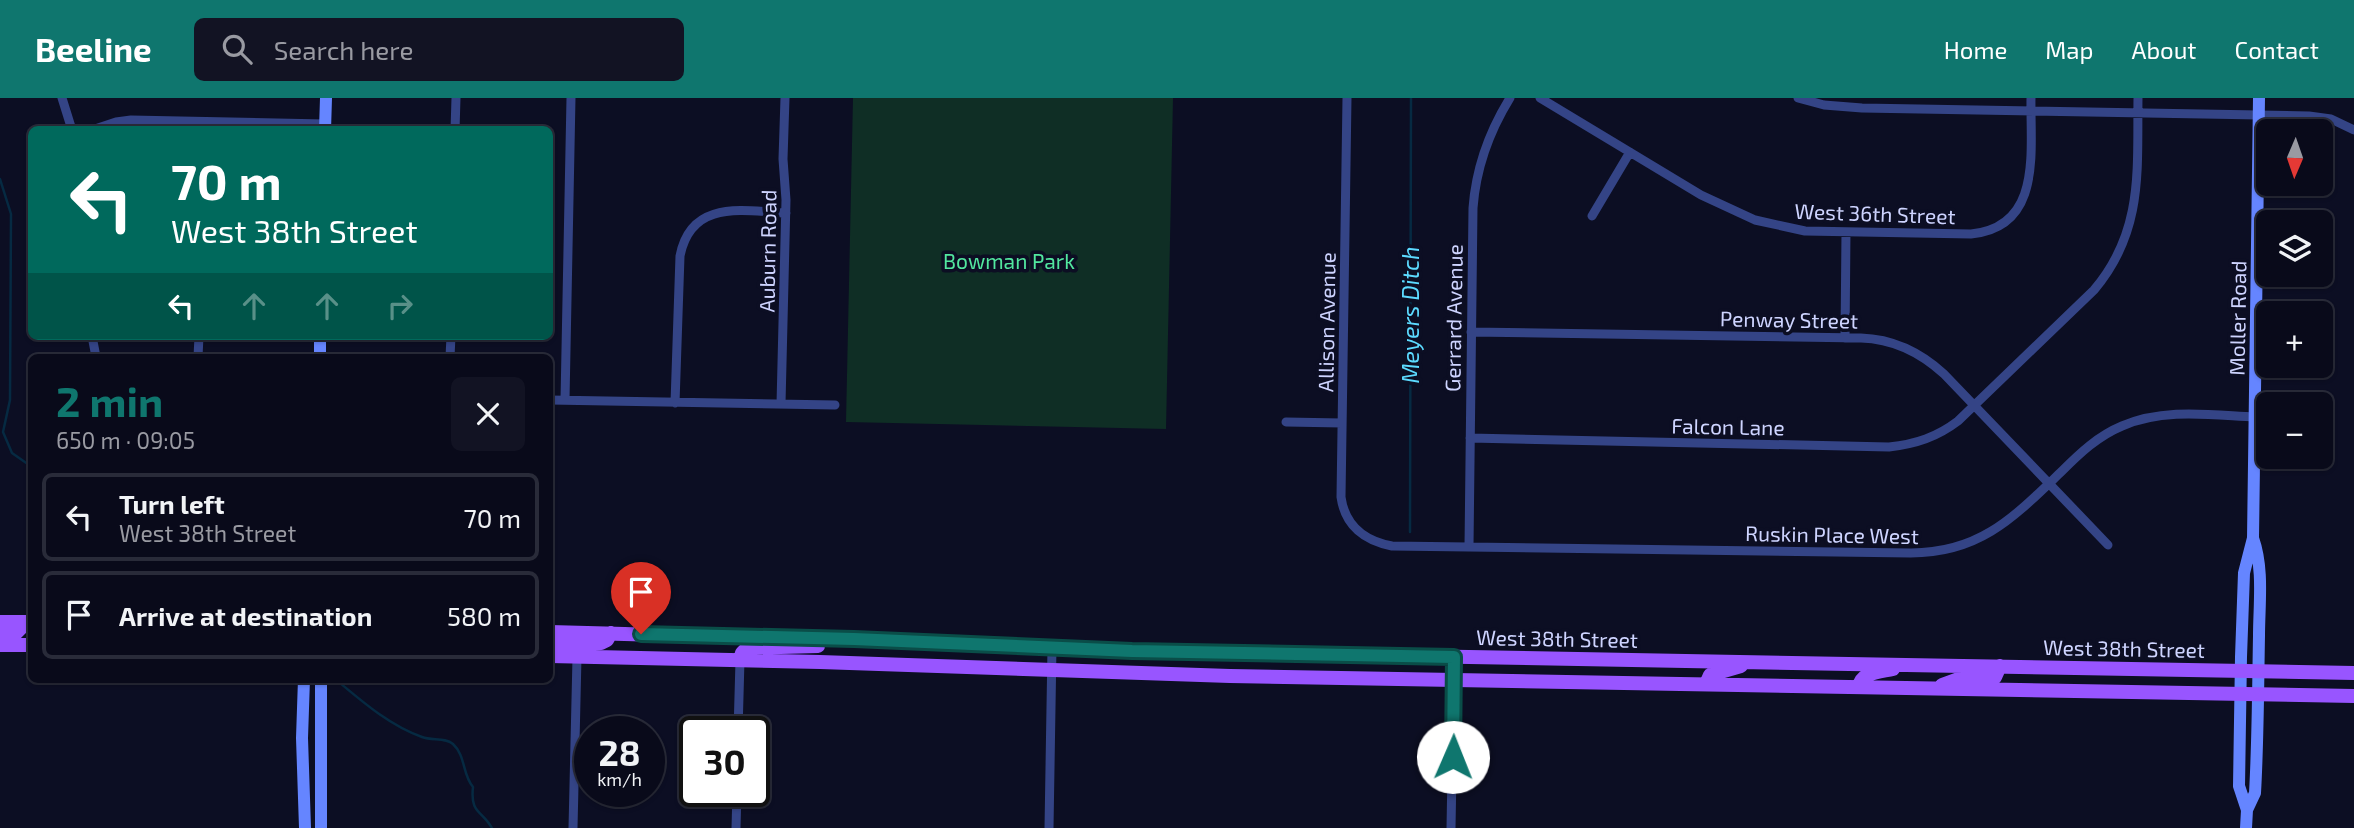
<!DOCTYPE html>
<meta charset="utf-8">
<style>
body{margin:0;font-family:"Exo 2",sans-serif;background:#121323;color:#f1f3f6;height:100vh;display:flex;flex-direction:column;font-size:26px;white-space:nowrap}
*{box-sizing:border-box;margin:0}
p{font-size:23px;color:#999aa2}
.icon{flex:none;width:38px;height:38px;fill:none;stroke:currentColor;stroke-width:2;stroke-linecap:round;stroke-linejoin:round}
.map{position:relative;flex:1;overflow:hidden}
.panel{position:absolute;left:28px;top:256px;width:525px;height:329px;display:flex;flex-direction:column;background:#090a1a;border-radius:10px;box-shadow:0 2px 5px #0004,0 0 0 2px #292b39}
.panel>*{flex:none}
.top-card{position:absolute;left:28px;top:28px;width:525px;height:214px;border-radius:10px;box-shadow:0 2px 5px #0004,0 0 0 2px #292b39;background:#00695c;color:#fff;overflow:hidden}
.needle{width:46px;rotate:182deg}
.fabs{position:absolute;left:2256px;top:21px;display:grid;gap:14px}
.fabs a{display:grid;place-items:center;width:77px;height:77px;border-radius:10px;background:#090a1a;box-shadow:0 2px 5px #0004,0 0 0 2px #292b39;font-size:35px}
.speed{position:absolute;left:574px;top:618px;display:flex;gap:14px;font-size:35px;font-weight:700;text-align:center}
.speed>*{display:grid;place-content:center;width:91px;height:91px;border-radius:50%;background:#090a1a;box-shadow:0 2px 5px #0004,0 0 0 2px #292b39;line-height:1}
.speed small{font-size:18px;font-weight:400}
.speed .limit{border:4px solid #111;border-radius:10px;background:#fff;color:#111}
.pin{position:absolute;display:grid;place-items:center;width:60px;height:60px;color:#fff;margin:-72px -30px;border-radius:50% 50% 50% 0;rotate:-45deg;box-shadow:0 0 7px #0007}
.pin .icon{rotate:45deg}
.me{position:absolute;width:77px;margin:-38px;rotate:1deg;stroke-linejoin:round;filter:drop-shadow(0 0 5px #0008)}
.turn{display:flex;align-items:center;gap:24px;height:147px;padding:0 28px;font-size:32px}
.turn .icon{width:91px;height:91px;stroke-width:2.5}
.turn b{display:block;font-size:49px;line-height:60px}
.lanes{display:flex;align-items:center;height:66px;padding:0 28px;background:#0003;justify-content:center;gap:35px;direction:ltr}
.lanes .off{opacity:.35}
.round{display:grid;place-items:center;flex:none;width:74px;height:74px;border-radius:10px;background:#121323}
.summary{display:flex;align-items:center;justify-content:space-between;height:119px;padding:0 28px}
h1{font-size:42px;font-weight:700;line-height:52px;color:#0f766e}
ul{padding:0;list-style:none}
li{display:flex;align-items:center;gap:21px;height:88px;margin:0 14px 10px;padding:0 14px;border:4px solid #292b39;border-radius:10px}
li div{flex:1}
li b{display:block;font-size:26px}
li em{font-style:normal}
header{display:flex;align-items:center;gap:42px;box-sizing:border-box;height:98px;padding:0 35px;background:#0f766e;color:#fff}
header strong{font-size:33px}
nav{display:flex;gap:38px;margin-inline-start:auto;font-size:24px}
.search{width:490px;height:63px;background:#121323;display:flex;align-items:center;gap:18px;box-sizing:border-box;padding:0 24px;border-radius:10px;color:#999aa2;font-size:26px}
.map>svg:first-child{display:block}
.green{fill:#0f2e25}
.lines{fill:none;stroke-linecap:round;stroke-linejoin:round}
.stream{stroke:#062a42;stroke-width:2.5}
.street{stroke:#344486;stroke-width:9}
.secondary{stroke:#6585ff;stroke-width:12}
.primary{stroke:#9855ff;stroke-width:14}
.route-casing{stroke:#0a4d48;stroke-width:18}
.route{stroke:#0f766e;stroke-width:12}
.labels{text-anchor:middle;dominant-baseline:central;stroke-width:7;stroke-linejoin:round;paint-order:stroke}
.street-label{font-size:21px;fill:#ced4ff;stroke:#0c0e23}
.park-label{font-size:21px;fill:#52e79f;stroke:#0c0e23}
.water-label{font-size:23px;font-style:italic;fill:#5cdaff;stroke:#0c0e23}
</style>
<header>
<strong>Beeline</strong>
<div class="search"><svg class="icon" aria-label="search" viewBox="0 0 24 24"><circle cx="10" cy="10" r="6"/><path d="M15 15l6 6"/></svg>Search here</div>
<nav><a>Home</a><a>Map</a><a>About</a><a>Contact</a></nav>
</header>
<div class="map">
<svg width="2354" height="730" viewBox="0 0 2354 730">
<rect width="100%" height="100%" fill="#0c0e23"/>
<!-- green -->
<path class="green" d="M853 0H1173L1166 331 846 324Z"/>
<g class="lines">
<!-- stream -->
<path class="stream" d="M0 81 11 116 10 302 3 334 12 355 32 369
M1410 434 1411 0
M340 585C365 606 391 628 422 639 432 643 445 639 453 646 466 658 462 676 473 689 470 716 482 712 492 730"/>
<!-- street -->
<path class="street" d="M62 0 72 32
M1347 0 1341 399C1345 428 1365 443 1392 448L1911 455C1981 455 2015 418 2062 373 2080 355 2098 338 2122 328 2164 310 2210 317 2255 319
M1540 0 1701 97 1755 122 1805 133 1971 136C2043 129 2030 53 2031 0
M1798 0 1824 7 1862 10 2309 18 2331 21 2354 32
M92 32 116 24 131 22 325 26
M455 32 456 0
M1592 118 1630 54
M1471 234 1861 240C1894 241 1920 254 1944 276L2108 447
M92 238 96 259
M1845 240 1846 134
M198 259 199 238
M450 259 451 238
M550 302 835 307
M565 302 571 0
M675 305 680 158C691 101 743 113 786 115
M781 306 786 102 783 61 785 0
M1286 324 1342 325
M1470 340 1889 349C1916 346 1937 339 1958 323L2094 192C2144 133 2137 72 2138 0
M1469 448 1473 110C1476 70 1489 34 1510 0
M738 634 740 562
M573 730 577 559
M736 730 737 693
M1049 730 1052 549
M1451 730 1454 559"/>
<!-- secondary -->
<path class="secondary" d="M325 32 326 0
M320 259V238
M304 581 302 640 305 730
M2247 712 2239 688 2241 559 2244 475 2253 440
M321 730V581
M2246 730 2247 712 2255 695C2258 643 2258 590 2259 538 2259 506 2264 471 2253 440L2259 0"/>
<!-- primary -->
<path class="primary" d="M0 524H32
M550 534 854 542 1132 553 2354 575
M0 537 16 535 27 524
M0 547H32
M550 547 601 545 607 542 611 535
M550 558 820 564 1230 578 2354 598
M740 562 742 555 747 550 818 548
M1706 586 1710 577 1741 568
M1942 587 1961 580 1995 579 2000 568
M1859 589C1861 574 1880 574 1893 571"/>
</g>
<g class="lines">
<defs>
<path id="route" d="M641 536 854 541 1132 553 1454 559 1453 659"/>
</defs>
<!-- route casing -->
<use href="#route" class="route-casing"/>
<!-- route -->
<use href="#route" class="route"/>
</g>
<g class="labels">
<!-- street labels -->
<g class="street-label">
<text transform="translate(1875 115) rotate(2)">West 36th Street</text>
<text transform="translate(767 153) rotate(-89)">Auburn Road</text>
<text transform="translate(1453 220) rotate(-89)">Gerrard Avenue</text>
<text transform="translate(2237 220) rotate(-89)">Moller Road</text>
<text transform="translate(1789 221) rotate(1)">Penway Street</text>
<text transform="translate(1326 224) rotate(-89)">Allison Avenue</text>
<text transform="translate(1728 328) rotate(1)">Falcon Lane</text>
<text transform="translate(1832 436) rotate(1)">Ruskin Place West</text>
<text transform="translate(1557 540) rotate(1)">West 38th Street</text>
<text transform="translate(2124 550) rotate(1)">West 38th Street</text>
</g>
<!-- park labels -->
<g class="park-label">
<text x="1009" y="162">Bowman Park</text>
</g>
<!-- water labels -->
<g class="water-label">
<text transform="translate(1410 217) rotate(-90)">Meyers Ditch</text>
</g>
</g>
</svg>
<div class="fabs">
<a><svg class="needle" viewBox="-14 -14 28 28"><path d="M0-13l5 13h-10z" fill="#e53935"/><path d="M0 13l5-13h-10z" fill="#999aa2"/></svg></a>
<a><svg class="icon" aria-label="layers" viewBox="0 0 24 24"><path d="M12 4l9 5-9 5-9-5zM3 14l9 5 9-5"/></svg></a>
<a>+</a>
<a>−</a>
</div>
<div class="speed"><div>28<small>km/h</small></div><div class="limit">30</div></div>
<div class="pin" style="left:641px;top:536px;background:#d93025"><svg class="icon" aria-label="arrive" viewBox="0 0 24 24"><path d="M6 21V4h12l-3 4 3 4H6"/></svg></div>
<svg class="me" style="left:1453px;top:659px" viewBox="-20 -20 40 40"><circle r="19" fill="#fff"/><path d="M0-13L10 11 0 6-10 11z" fill="#0f766e"/></svg>
<div class="top-card">
<div class="turn"><svg class="icon" aria-label="left" viewBox="0 0 24 24"><path d="M17 20v-9H6M10 6l-5 5 5 5"/></svg><div><b>70 m</b>West 38th Street</div></div>
<div class="lanes"><svg class="icon" aria-label="left" viewBox="0 0 24 24"><path d="M17 20v-9H6M10 6l-5 5 5 5"/></svg><svg class="icon off" aria-label="ahead" viewBox="0 0 24 24"><path d="M12 20V5M6 11l6-6 6 6"/></svg><svg class="icon off" aria-label="ahead" viewBox="0 0 24 24"><path d="M12 20V5M6 11l6-6 6 6"/></svg><svg class="icon off" aria-label="right" viewBox="0 0 24 24"><path d="M7 20v-9h11M14 6l5 5-5 5"/></svg></div>
</div>
<section class="panel">
<div class="summary"><div><h1>2 min</h1><p>650 m · 09:05</p></div><a class="round"><svg class="icon" aria-label="close" viewBox="0 0 24 24"><path d="M6 6l12 12M18 6L6 18"/></svg></a></div>
<ul>
<li><svg class="icon" aria-label="left" viewBox="0 0 24 24"><path d="M17 20v-9H6M10 6l-5 5 5 5"/></svg><div><b>Turn left</b><p>West 38th Street</p></div><em>70 m</em></li>
<li><svg class="icon" aria-label="arrive" viewBox="0 0 24 24"><path d="M6 21V4h12l-3 4 3 4H6"/></svg><div><b>Arrive at destination</b></div><em>580 m</em></li>
</ul>
</section>
</div>
